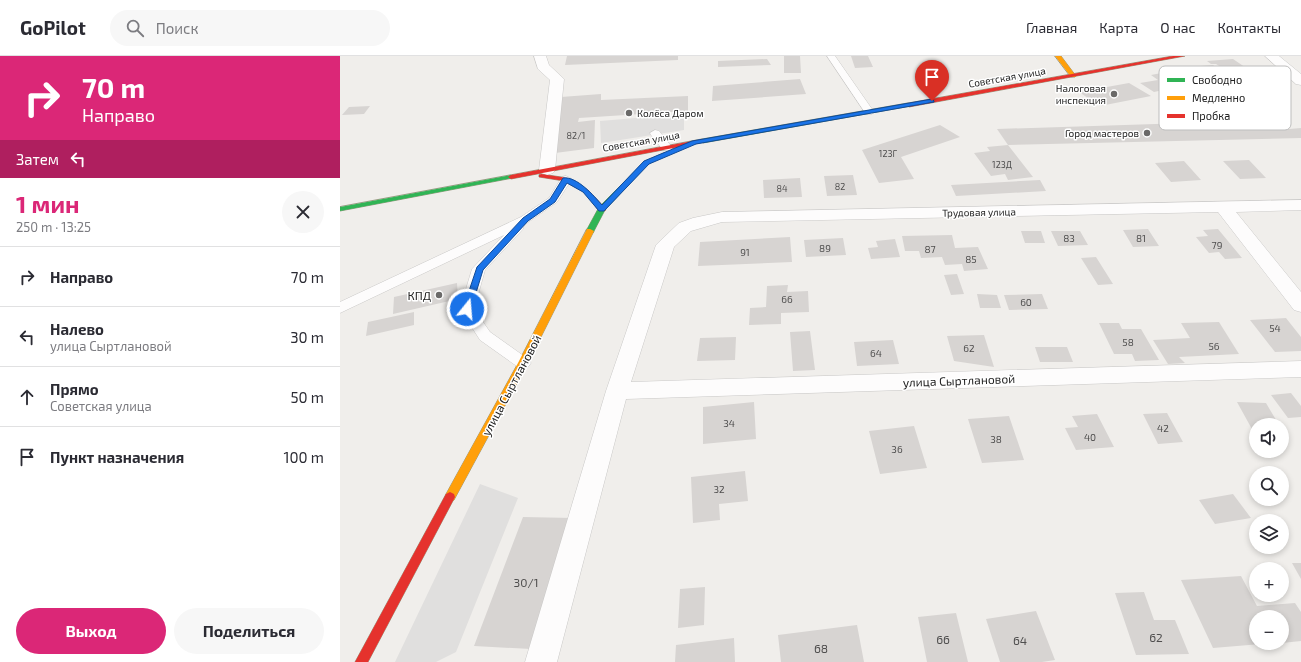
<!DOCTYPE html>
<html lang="ru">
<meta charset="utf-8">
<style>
body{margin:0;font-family:"Exo 2",sans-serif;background:#f7f7f7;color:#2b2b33;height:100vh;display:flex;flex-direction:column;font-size:15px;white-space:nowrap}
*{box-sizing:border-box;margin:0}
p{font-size:13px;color:#7c7c81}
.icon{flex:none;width:22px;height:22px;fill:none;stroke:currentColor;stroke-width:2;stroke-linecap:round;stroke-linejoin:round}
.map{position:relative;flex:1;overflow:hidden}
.sheet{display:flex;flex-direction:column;background:#fff;width:340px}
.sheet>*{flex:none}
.banner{background:#db2777;color:#fff;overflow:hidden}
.fabs{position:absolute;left:909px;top:362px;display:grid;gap:8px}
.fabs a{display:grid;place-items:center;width:40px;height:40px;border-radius:50%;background:#fff;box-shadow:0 2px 6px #0003;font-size:20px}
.pin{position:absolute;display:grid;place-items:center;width:34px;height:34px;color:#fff;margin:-41px -17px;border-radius:50% 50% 50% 0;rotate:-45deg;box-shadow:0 0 4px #0007}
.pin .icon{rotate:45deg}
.me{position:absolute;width:44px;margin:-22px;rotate:17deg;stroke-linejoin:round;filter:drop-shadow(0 0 3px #0008)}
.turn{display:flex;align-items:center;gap:14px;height:84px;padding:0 16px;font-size:18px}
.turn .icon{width:52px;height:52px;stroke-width:2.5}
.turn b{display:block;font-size:28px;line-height:34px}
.then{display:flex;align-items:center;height:38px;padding:0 16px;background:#0003;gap:8px;font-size:15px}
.round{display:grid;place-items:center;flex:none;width:42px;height:42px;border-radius:21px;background:#f7f7f7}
.headline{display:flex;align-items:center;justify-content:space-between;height:68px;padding:0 16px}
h1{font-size:24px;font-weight:700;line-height:30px;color:#db2777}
.action{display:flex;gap:8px;margin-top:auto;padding:8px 16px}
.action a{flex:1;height:46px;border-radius:24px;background:#db2777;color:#fff;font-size:16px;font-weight:700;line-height:46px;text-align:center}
.action a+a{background:#f7f7f7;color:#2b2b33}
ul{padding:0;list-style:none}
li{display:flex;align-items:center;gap:12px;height:60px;padding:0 16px;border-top:1px solid #e1e1e2}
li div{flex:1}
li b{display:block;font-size:15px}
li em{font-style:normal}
header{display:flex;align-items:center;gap:24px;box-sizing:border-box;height:56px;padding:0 20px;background:#fff;border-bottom:1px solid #e1e1e2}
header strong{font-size:19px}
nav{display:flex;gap:22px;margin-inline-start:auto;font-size:14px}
.search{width:280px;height:36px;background:#f7f7f7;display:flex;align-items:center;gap:10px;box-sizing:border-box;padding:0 14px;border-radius:22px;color:#7c7c81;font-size:15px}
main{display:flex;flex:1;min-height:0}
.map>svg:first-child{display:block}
.parking{fill:#e0dfde}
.building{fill:#d7d4d2}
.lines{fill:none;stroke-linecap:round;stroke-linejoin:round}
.lane-casing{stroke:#c9c8c7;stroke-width:1}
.street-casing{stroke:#c9c8c7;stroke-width:1}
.fast-casing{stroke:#999a82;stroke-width:1}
.slow-casing{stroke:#999a82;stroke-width:1}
.jam-casing{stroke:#999a82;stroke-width:1}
.lane{fill:#fdfcfc;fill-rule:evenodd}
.street{fill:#fdfcfc;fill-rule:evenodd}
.fast{fill:#30b455;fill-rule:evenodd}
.slow{fill:#ff9f0a;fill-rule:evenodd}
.jam{fill:#e5322d;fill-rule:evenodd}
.route{fill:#1a73e8;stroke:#114b97}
.poi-dot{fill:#6a6968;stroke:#fff;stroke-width:1.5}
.labels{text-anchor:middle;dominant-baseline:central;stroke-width:3;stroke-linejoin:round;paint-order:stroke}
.far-number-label{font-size:9px;fill:#4f4e4e}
.far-street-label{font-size:10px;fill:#222;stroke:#fff}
.far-poi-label{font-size:10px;fill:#222;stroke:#fff;text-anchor:end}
.number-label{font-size:10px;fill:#4f4e4e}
.poi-label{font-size:12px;fill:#222;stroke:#fff;text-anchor:end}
.street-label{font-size:12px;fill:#222;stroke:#fff}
.near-number-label{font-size:12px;fill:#4f4e4e}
.key{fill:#fff;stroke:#bdbdbd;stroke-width:1}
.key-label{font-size:11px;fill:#222}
</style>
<header>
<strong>GoPilot</strong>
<div class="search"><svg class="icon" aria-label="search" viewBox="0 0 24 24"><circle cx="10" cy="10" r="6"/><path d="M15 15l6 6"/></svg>Поиск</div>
<nav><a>Главная</a><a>Карта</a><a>О нас</a><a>Контакты</a></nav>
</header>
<main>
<section class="sheet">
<div class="banner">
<div class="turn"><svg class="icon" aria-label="right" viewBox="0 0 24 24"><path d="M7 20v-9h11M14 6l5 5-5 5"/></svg><div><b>70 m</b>Направо</div></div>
<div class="then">Затем<svg class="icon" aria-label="left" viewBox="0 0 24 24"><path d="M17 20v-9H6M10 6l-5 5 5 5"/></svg></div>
</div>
<div class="headline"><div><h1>1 мин</h1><p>250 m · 13:25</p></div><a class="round"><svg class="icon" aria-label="close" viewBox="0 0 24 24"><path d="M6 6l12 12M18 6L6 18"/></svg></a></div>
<ul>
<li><svg class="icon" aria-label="right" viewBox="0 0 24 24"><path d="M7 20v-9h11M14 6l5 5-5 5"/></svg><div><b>Направо</b></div><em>70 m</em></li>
<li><svg class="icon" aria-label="left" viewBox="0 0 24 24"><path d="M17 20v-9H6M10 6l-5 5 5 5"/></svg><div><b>Налево</b><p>улица Сыртлановой</p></div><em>30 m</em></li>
<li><svg class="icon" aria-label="ahead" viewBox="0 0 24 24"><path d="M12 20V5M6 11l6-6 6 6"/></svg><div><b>Прямо</b><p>Советская улица</p></div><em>50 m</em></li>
<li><svg class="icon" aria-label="arrive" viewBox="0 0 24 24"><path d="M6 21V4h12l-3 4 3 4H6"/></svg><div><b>Пункт назначения</b></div><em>100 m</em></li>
</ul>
<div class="action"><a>Выход</a><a>Поделиться</a></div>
</section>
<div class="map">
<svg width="961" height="606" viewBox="0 0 961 606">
<rect width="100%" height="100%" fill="#f0eeeb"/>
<!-- parking -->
<path class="parking" d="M344 58V74L261 87 260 65Z
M140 428 178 442 116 596 96 606H55Z"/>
<!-- building -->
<path class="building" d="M227 0H338V4L225 9Z
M444 0H460L461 17H444Z
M511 0H528L533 11 515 12Z
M427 3 431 9 378 11V5Z
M893 3 930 28 903 30 888 20H886L894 26 878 27 862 16 867 15 860 10 873 9 879 14 884 13 876 8H871L867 5Z
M837 14 860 26 814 36 800 27 818 24 811 19Z
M460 23 466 38 372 45 373 30Z
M789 27 811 40 760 50 739 36Z
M261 38V44L348 40V55L239 62 238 66 255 64 254 92 215 97 221 41Z
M30 50 24 58 2 59 9 51Z
M940 64 949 73 961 72V82L668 89 693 121 668 124 665 118 651 120 634 97 650 95 647 91 668 89 657 73Z
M600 69 620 81 561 101 574 123 539 127 522 94Z
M909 104 926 122 900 123 883 105Z
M844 105 861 124 831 126 815 107Z
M513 119 517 139 487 140 484 120Z
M460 122 462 141 424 142 423 124Z
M700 124 706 135 616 140 611 129Z
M808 173 819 190 793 191 783 174Z
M878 173 902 202 885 203 879 196 869 197 856 181 868 180 863 174Z
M681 175H701L705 187H685Z
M711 175H740L748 189 718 190Z
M612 179 615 192 638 191 648 213 624 215 622 208 605 209 602 201 581 202 579 195H565L562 180Z
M450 181 452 206 358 210 360 186Z
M503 182 506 199 466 201 464 184Z
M555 183 560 201 531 203 528 192 538 191 536 185Z
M756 201 773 228 758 229 741 202Z
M617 218 624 238 611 239 604 219Z
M117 227 118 243 53 258 54 241Z
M448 229 447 236 468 235 469 256 441 257V268L409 269 410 252 426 251 427 230Z
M637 238 657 239 661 252H640Z
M702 238 708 253 669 254 664 239Z
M74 256V269L26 280 28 266Z
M946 262 961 281V295L935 296 910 264Z
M879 266 899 298 839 301 845 307 828 308 813 284 850 282 841 267Z
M759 267H779L782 273H801L819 304 795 305 792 298H774Z
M470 275 475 314 453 315 450 276Z
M644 279 654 311 614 305 607 280Z
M396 281 395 304 357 305 360 282Z
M553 284 559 308 517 310 514 286Z
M695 291H727L733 306H700Z
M951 337 961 350V361L948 362 931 339Z
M414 346 416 383 363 388V351Z
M897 346 926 347 939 369H916V375H913Z
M827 357 843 386 818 388 803 358Z
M757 358 774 391 736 394 725 372 738 371 732 360Z
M669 360 684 404 642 407 628 363Z
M574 370 587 412 540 418 529 375Z
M405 415 408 445 379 448 380 464 353 467 351 421Z
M893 438 911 462 875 468 859 444Z
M183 461 233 462 191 593 134 590Z
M952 507H961V523Z
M901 520 917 550 955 547 961 556V585L942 587V561H916V587L921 588 873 592 841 524Z
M365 531 364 569 338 572 340 533Z
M804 536 814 564H835L849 598 796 599 775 537Z
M696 555 715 604 702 606H660L646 563Z
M616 557 628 606H587L578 561Z
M517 569 524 606H441L438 579Z
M394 582 395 606H335L336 589Z"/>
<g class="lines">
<defs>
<path id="lane" d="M487 0H495L534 56 532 58H526Z
M315 74 319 75 331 90 332 92 331 94H323L311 79 310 77Z
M226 120 232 123 217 146 184 169 183 173 145 214 134 253 150 276 188 303 191 307 188 311 183 312 178 311 140 284 120 253 132 213 164 179 0 257V246L181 161 209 142 222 121Z"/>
<path id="street" d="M194 0H206L209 9 224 23 215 114 213 117 207 119 201 117 199 114 210 24 198 13Z
M925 0H939L961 18V29L956 28Z
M961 144V154L896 156 961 236V256L954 254 878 156 382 166 351 175 334 191 291 326 961 305V321L286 343 217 606H185L266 335 316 189 339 167 353 162 382 156Z"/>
<path id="fast" d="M569 47 572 49 571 50 363 87 360 85 363 83Z
M324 97 329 98 308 108 265 154 253 177H247L246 175 259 151 304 106Z
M171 119 174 121 173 122 0 155V151Z"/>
<path id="slow" d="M715 0H721L736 20 735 21H731Z
M247 173H250L254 175 188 307 114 444 110 446 106 444 105 441 106 438 178 307Z"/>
<path id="jam" d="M833 0H845L569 51 566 49 569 47Z
M363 83 365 84V86L171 123 168 121 171 119Z
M201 118 228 122 248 134 266 153 265 155H259L244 136 224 125 199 121V119Z
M110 436 114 438 115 441 28 606H15L106 438Z"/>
</defs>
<!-- lane casing -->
<use href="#lane" class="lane-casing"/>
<!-- street casing -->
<use href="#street" class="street-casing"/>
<!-- fast casing -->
<use href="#fast" class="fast-casing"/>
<!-- slow casing -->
<use href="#slow" class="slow-casing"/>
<!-- jam casing -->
<use href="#jam" class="jam-casing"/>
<!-- lane -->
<use href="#lane" class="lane"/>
<!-- street -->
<use href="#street" class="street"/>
<!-- fast -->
<use href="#fast" class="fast"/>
<!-- slow -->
<use href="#slow" class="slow"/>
<!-- jam -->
<use href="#jam" class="jam"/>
</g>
<!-- route -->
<path class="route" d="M592 43 594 45V46L356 88 309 108 264 155H259L243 136 227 127 215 146 188 165 143 214 131 253 127 255 123 253 137 211 183 162 210 143 223 122C237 120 254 140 262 149L304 105 352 85Z"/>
<!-- markers -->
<g class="poi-dot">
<circle cx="774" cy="38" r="4"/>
<circle cx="289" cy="57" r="4"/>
<circle cx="807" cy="77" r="4"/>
<circle cx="99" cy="239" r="4"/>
</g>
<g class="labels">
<!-- far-number labels -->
<g class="far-number-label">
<text x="236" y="79">82/1</text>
<text x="548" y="97">123Г</text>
<text x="662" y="108">123Д</text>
<text x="500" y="130">82</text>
<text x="442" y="132">84</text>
</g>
<!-- far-street labels -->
<g class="far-street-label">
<text transform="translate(667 21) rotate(-10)">Советская улица</text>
<text transform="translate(301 85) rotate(-10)">Советская улица</text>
<text transform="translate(639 156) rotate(-1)">Трудовая улица</text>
</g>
<!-- far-poi labels -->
<g class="far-poi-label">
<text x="766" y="32">Налоговая<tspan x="766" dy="12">инспекция</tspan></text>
<text x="297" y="57" text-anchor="start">Колёса Даром</text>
<text x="799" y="77">Город мастеров</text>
</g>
<!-- number labels -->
<g class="number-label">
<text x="729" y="182">83</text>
<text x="801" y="182">81</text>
<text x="877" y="189">79</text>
<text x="485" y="192">89</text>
<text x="590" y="193">87</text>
<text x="405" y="196">91</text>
<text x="631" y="203">85</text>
<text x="447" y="243">66</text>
<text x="686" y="246">60</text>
<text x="935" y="272">54</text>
<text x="788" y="286">58</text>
<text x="874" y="290">56</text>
<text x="629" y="292">62</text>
<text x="536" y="297">64</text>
<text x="389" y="367">34</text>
<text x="823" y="372">42</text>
<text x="750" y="381">40</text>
<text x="656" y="383">38</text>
<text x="557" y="393">36</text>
<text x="379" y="433">32</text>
</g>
<!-- poi labels -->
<g class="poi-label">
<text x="91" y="239">КПД</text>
</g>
<!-- street labels -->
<g class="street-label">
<text transform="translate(619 324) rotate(-2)">улица Сыртлановой</text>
<text transform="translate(171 329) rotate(-62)">улица Сыртлановой</text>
</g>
<!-- near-number labels -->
<g class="near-number-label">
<text x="186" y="526">30/1</text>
<text x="816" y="581">62</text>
<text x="603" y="583">66</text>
<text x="680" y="584">64</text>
<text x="481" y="592">68</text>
</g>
</g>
<!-- legend -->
<rect x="819" y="10" width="132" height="64" rx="6" class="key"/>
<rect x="827" y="22" width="18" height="4" fill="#30b455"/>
<rect x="827" y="40" width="18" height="4" fill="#ff9f0a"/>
<rect x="827" y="58" width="18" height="4" fill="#e5322d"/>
<g class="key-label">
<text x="852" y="28">Свободно</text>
<text x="852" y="46">Медленно</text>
<text x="852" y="64">Пробка</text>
</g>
</svg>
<div class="fabs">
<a><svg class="icon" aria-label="sound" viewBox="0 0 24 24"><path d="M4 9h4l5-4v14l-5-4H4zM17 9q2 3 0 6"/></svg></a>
<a><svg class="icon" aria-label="search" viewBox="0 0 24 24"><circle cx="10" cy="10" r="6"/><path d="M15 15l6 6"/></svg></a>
<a><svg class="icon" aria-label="layers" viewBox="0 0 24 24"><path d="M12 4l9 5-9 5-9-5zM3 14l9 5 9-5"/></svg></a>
<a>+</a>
<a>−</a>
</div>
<div class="pin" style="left:592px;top:45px;background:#d93025"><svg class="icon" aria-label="arrive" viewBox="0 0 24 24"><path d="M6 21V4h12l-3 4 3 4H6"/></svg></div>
<svg class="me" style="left:127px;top:253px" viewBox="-20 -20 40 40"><circle r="17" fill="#1a73e8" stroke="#fff" stroke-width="3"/><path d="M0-11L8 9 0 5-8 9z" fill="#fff"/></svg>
</div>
</main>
